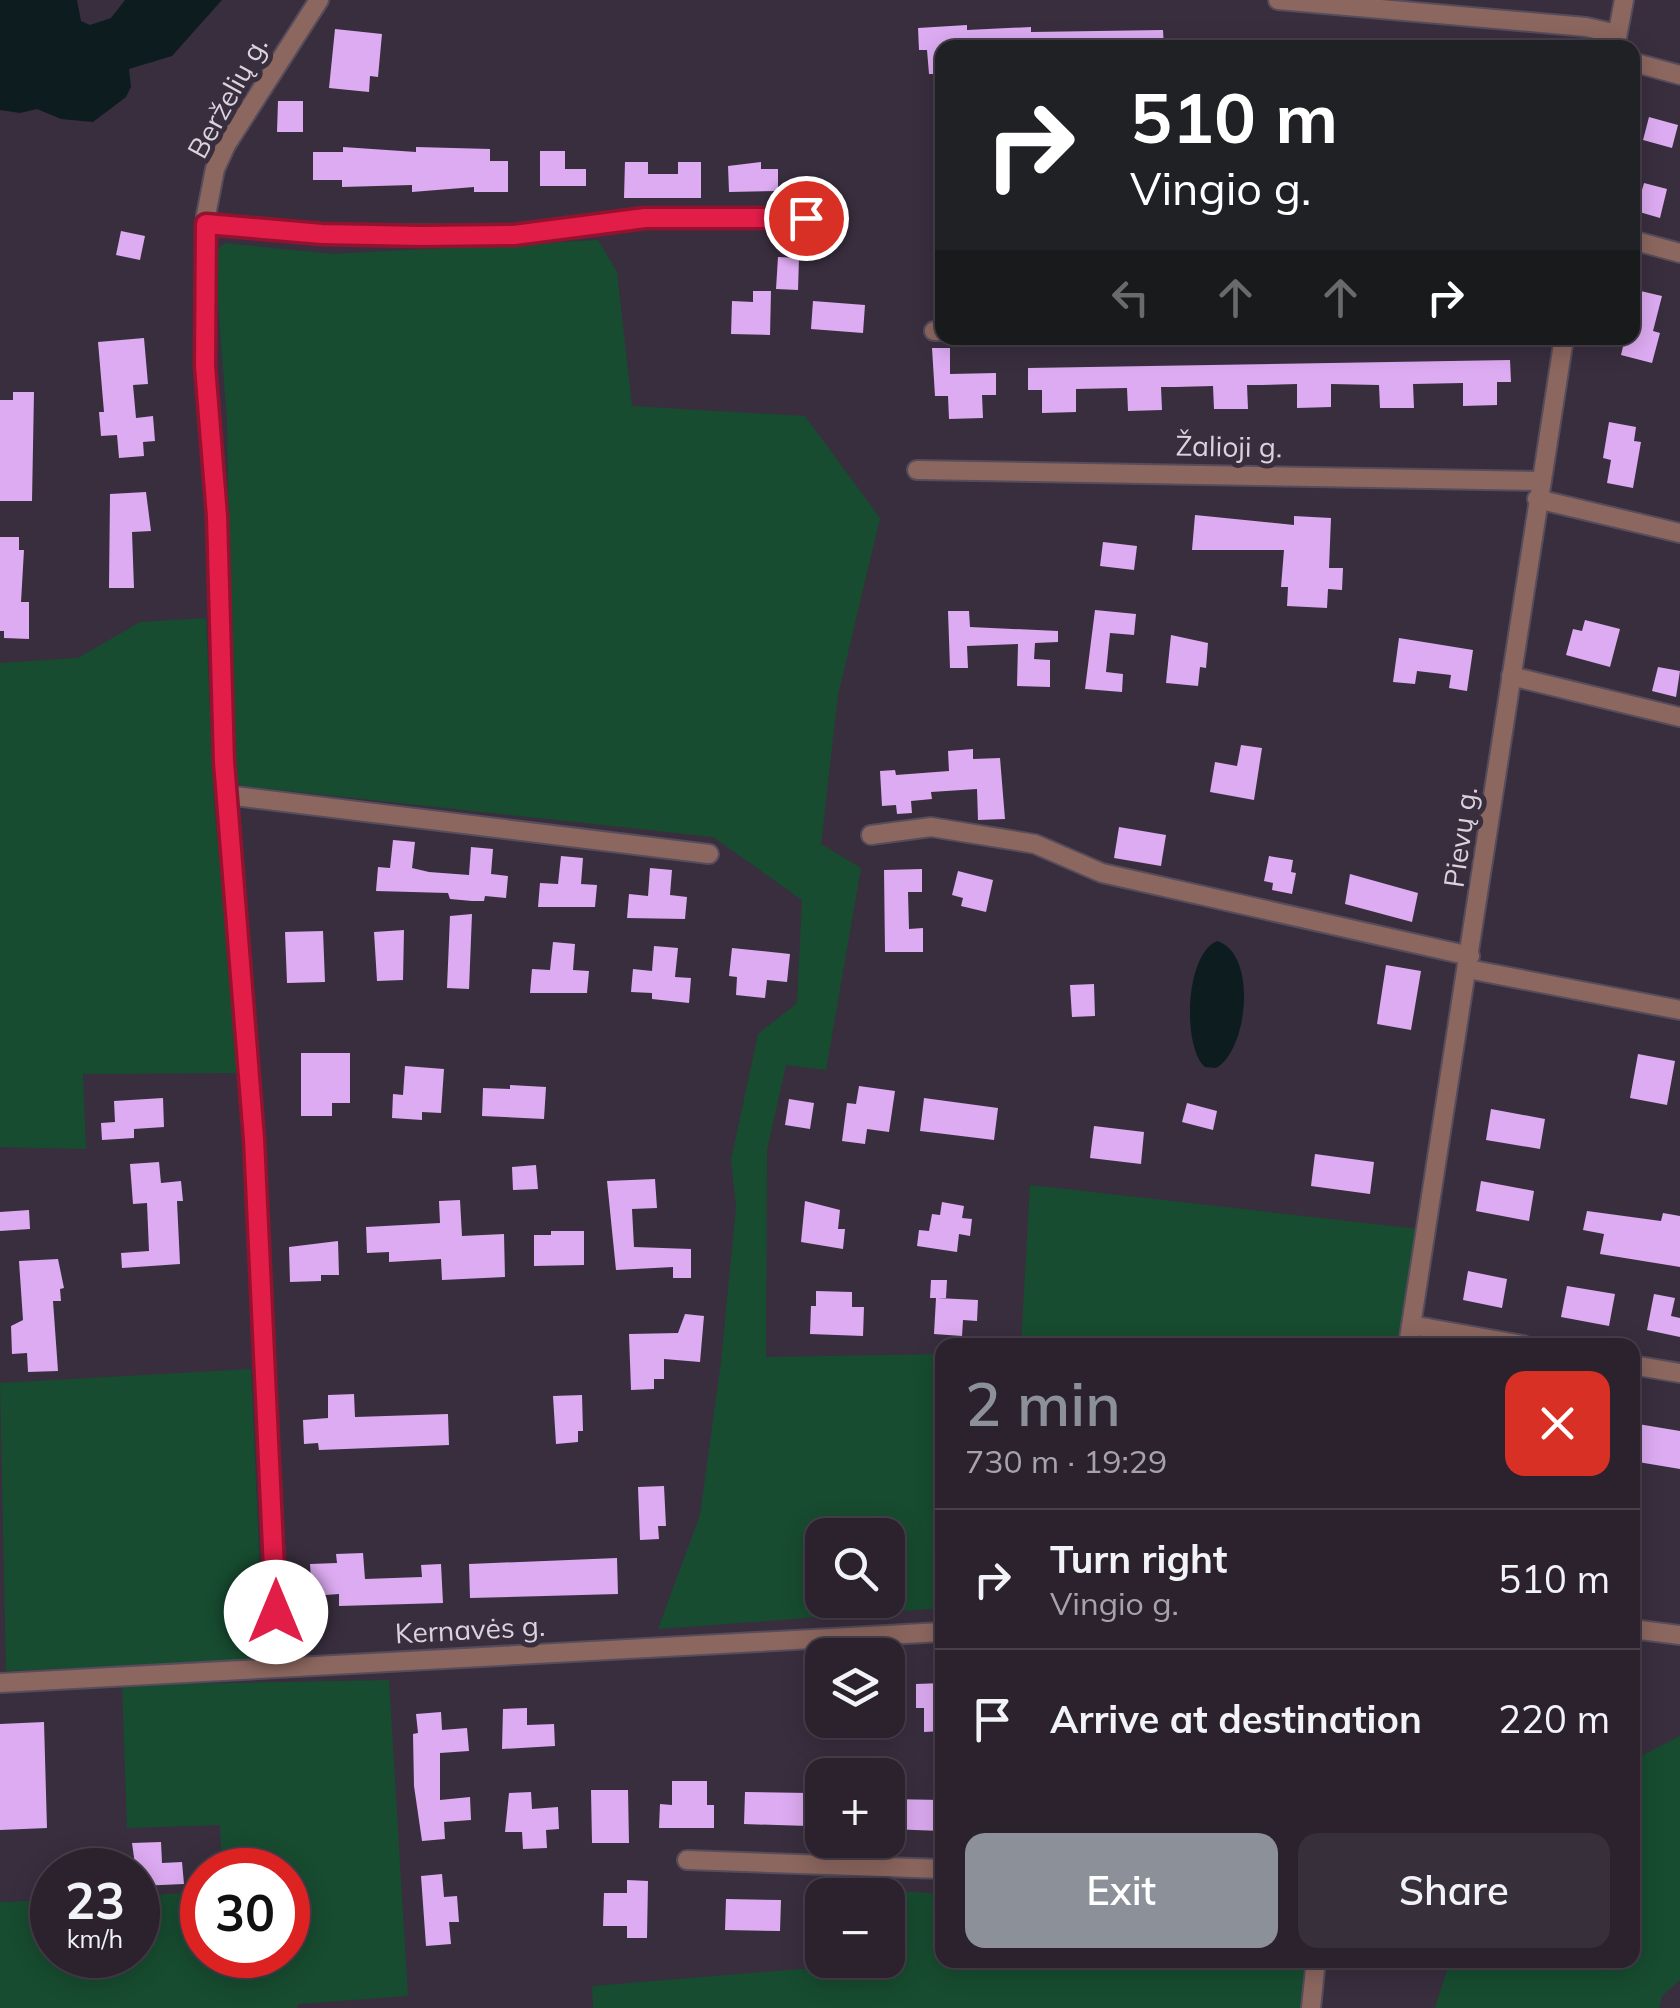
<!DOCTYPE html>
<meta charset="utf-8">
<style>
body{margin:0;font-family:Mulish,sans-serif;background:#372f3a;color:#f1f3f6;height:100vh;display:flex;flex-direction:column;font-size:38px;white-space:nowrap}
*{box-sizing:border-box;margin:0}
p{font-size:32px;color:#a6a4aa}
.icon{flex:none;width:55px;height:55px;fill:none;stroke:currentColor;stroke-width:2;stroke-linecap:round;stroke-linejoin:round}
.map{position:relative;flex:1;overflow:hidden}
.sheet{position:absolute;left:935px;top:1338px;width:705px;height:630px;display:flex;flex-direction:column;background:#2b222e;border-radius:20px;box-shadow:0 5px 25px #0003,0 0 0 2px #473f4a}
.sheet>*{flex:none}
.top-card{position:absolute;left:935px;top:40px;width:705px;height:305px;border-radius:20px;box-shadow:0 5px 25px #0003,0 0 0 2px #473f4a;background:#202124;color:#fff;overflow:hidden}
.buttons{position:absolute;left:805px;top:1518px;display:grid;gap:20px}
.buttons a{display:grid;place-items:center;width:100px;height:100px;border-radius:20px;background:#2b222e;box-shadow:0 5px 25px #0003,0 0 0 2px #473f4a;font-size:50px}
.speed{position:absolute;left:30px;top:1848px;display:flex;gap:20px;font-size:50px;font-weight:700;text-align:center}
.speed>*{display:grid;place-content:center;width:130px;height:130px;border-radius:50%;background:#2b222e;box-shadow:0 5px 25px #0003,0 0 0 2px #473f4a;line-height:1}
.speed small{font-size:25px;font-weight:400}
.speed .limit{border:15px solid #d22;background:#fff;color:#111}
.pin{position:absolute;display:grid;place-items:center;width:85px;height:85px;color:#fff;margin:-42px;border:5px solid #fff;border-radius:50%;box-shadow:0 2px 10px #0007}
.me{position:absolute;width:110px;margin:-55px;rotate:0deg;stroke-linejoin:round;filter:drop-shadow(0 0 8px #0008)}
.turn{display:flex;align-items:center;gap:35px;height:210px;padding:0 30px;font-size:45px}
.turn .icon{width:130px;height:130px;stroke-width:2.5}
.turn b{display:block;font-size:70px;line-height:85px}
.lanes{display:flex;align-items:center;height:95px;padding:0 30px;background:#0003;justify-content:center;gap:50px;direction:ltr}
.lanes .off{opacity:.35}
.round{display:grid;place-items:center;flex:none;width:105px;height:105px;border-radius:20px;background:#372f3a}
.summary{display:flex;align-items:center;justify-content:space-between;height:170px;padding:0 30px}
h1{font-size:60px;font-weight:600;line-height:75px;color:#8c9099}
.primary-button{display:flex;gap:20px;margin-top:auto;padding:20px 30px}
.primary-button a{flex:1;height:115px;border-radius:20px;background:#8c9099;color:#fff;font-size:40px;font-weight:600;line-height:115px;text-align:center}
.primary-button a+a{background:#372f3a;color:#f1f3f6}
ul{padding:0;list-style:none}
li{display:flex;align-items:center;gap:30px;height:140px;padding:0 30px;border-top:2px solid #473f4a}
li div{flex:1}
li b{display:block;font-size:38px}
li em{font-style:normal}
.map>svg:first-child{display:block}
.green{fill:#174c30;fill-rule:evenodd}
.water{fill:#0d1d1f}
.building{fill:#ddabf2}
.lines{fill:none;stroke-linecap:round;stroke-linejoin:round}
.street-casing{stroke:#564c5b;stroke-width:22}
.street{stroke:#8c675f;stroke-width:18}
.route-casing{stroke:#92132f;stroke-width:25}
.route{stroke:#e11d48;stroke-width:18}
.labels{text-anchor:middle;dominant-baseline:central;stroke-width:10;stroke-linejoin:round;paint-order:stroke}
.street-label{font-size:28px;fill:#dad3de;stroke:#392e3e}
</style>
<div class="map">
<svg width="1680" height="2008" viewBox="0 0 1680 2008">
<rect width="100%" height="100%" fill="#392e3e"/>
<!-- green -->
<path class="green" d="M598 240 617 272 632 406 805 416 880 518 838 695 821 844 861 868 826 1070 786 1065 767 1150 766 1357 942 1354V1608L658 1629 700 1515 721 1362 736 1207 731 1160 758 1034 797 1003 802 900 713 837 243 786 233 781 227 420 214 252 225 243 332 254ZM822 1535H888V1600H822Z
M206 618 214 804 241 1073 83 1074 86 1149 0 1147V663L78 658 140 622Z
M1030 1185 1419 1229 1397 1345H1021Z
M251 1369 264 1660 6 1671 0 1383Z
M389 1680 408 1996 298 2004 297 2008H0V1902L52 1900V1955H138V1896L202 1892V1955H288V1870H222L220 1825 127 1828 122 1685Z
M1680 1736V1980L1662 1996 1659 2008H1435L1450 1960H1632L1633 1760Z
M831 1886 942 1894V1960H1309L1303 2008H593L592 1986 826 1967 827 1960H888V1895H831Z"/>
<!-- water -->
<path class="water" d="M0 0H77L81 21 90 25 111 18 125 0H222L172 56 129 69 131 87 126 97 93 122 61 119 37 109 20 113 0 110Z
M1217 941C1258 953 1248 1051 1216 1068L1205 1067C1182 1047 1185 954 1217 941Z"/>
<!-- building -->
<path class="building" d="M967 25V30L1031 27V32L1163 30 1164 48H942V74H929L927 50H919L918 28Z
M335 29 382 34 378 77 370 76 369 92 329 88Z
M278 101H303V132H277Z
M1649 117 1678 125 1672 148 1643 140Z
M343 147 416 152V147L490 149V161H508V192H474V187L412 192V185L342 187V180H313V152H343Z
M540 151H565V169H586V186H540Z
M625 162H648V174H678V162H701V198H624Z
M761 162V169H778V191L729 192 728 166Z
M1644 183 1667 189 1660 218 1636 211Z
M121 231 145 236 140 260 116 255Z
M778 257 799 258 798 290 776 289Z
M1632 289 1662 296 1653 331 1660 333 1652 363 1621 355 1625 338H1632Z
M753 291H771L770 335 731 334 732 301 753 302Z
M813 301 865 305 863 333 811 329Z
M144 338 148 384 133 385 136 418 153 416 155 441 143 442 144 456 119 458 117 435 101 436 99 412H104L98 342Z
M932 348H950V374L996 373V395H982L983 418 949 419 948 396H935Z
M1510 360 1511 382H1497V405L1463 406V383L1413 384 1414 408H1380L1379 385 1331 384V407L1297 408V384L1261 385H1247L1248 409H1214L1213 386 1175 387H1161L1162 410 1128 411 1127 388 1076 389V412L1042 413V390H1028V368Z
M13 392H34L32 501H0V400H13Z
M1609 422 1636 427 1634 441 1641 442 1633 488 1607 483 1611 460 1603 458Z
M146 492 151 531 132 532 134 588H109L110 494Z
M1195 515 1294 525V516L1331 518 1329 568H1343L1342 590 1328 589 1327 608 1287 606 1288 587H1281L1284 550H1192Z
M0 537H19V550H24L21 602H29V639L4 638V631H0Z
M1103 542 1137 546 1134 570 1100 566Z
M1095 610 1136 614 1134 635 1110 633 1106 672 1123 674 1122 692 1085 689Z
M948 611H969L970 627 1058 631V642L1035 643 1034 659 1050 660V687L1017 686 1018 644 967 646 968 668H950Z
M1585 620 1620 629 1610 667 1566 655 1573 629 1582 631Z
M1171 635 1208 643 1206 668 1200 667 1198 686 1166 683Z
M1399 638 1473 650 1467 691 1449 688 1451 675 1417 671 1415 684 1393 682Z
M1658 667 1680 671 1676 697 1652 691Z
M1241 745 1262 748 1254 800 1210 792 1215 762 1237 766Z
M973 749V759L1000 758 1005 819 978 820 977 789 931 792 932 799 911 801 912 813 897 814 896 805 882 806 880 771 895 770 896 775 949 771 948 751Z
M1119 827 1166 835 1161 866 1114 858Z
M393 840 415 842 412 868 429 872 469 875 471 847 493 849 491 874 508 876 506 898 485 896 484 901H472L450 899 448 893 376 891 378 867 390 868Z
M561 856 583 858 581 884 597 885 595 907H538L540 883 558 884Z
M1269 856 1293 860 1291 872 1296 873 1292 894 1272 890 1273 883 1264 881Z
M650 868 672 870 670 895 687 897 685 919 627 918 629 894 648 896Z
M922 869V892H908L909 929 923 928V952H885L884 870Z
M958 871 993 880 986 912 961 906 963 898 952 895Z
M1350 874 1418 893 1412 922 1345 904Z
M472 914 469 989 447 988 450 916Z
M404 930 403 980 377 981 374 932Z
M323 931 325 982 287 983 285 932Z
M553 942 575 944 573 970 589 971 587 993H530L532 969 550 970Z
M654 946 678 948 675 977 691 978 689 1003 652 999V993L631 992 633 969 652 971Z
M732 948 790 954 787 982 767 980 765 998 736 995 737 977 729 976Z
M1386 965 1421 971 1411 1030 1377 1024Z
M1094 984 1095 1016 1072 1017 1070 985Z
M301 1053H350V1103H332V1116H301Z
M1638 1054 1675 1061 1667 1105 1630 1098Z
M405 1066 444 1069 441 1113 422 1112V1120L392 1118 393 1094 403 1095Z
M510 1085 546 1087 544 1119 482 1116 483 1088 510 1089Z
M859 1086 895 1091 889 1132 867 1129 865 1144 842 1141 847 1103 856 1104Z
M163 1098 164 1127 134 1129V1138L102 1140 101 1123 115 1122 114 1101Z
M924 1098 998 1108 994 1140 920 1131Z
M789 1099 814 1103 810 1129 785 1125Z
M1187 1103 1217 1111 1213 1130 1182 1122Z
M1491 1109 1545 1119 1540 1149 1486 1140Z
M1094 1126 1144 1132 1141 1164 1090 1158Z
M1315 1154 1374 1162 1370 1194 1311 1186Z
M159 1162 161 1183 181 1181 183 1201H177L180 1264 122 1268 121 1253 149 1251 147 1203 133 1204 130 1164Z
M536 1165 538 1189 513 1190 512 1167Z
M655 1179 657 1208 632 1209 634 1247 691 1249V1278H673V1267L616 1270 607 1181Z
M1481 1181 1534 1191 1529 1221 1476 1211Z
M460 1200 462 1236 504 1234 505 1277 442 1280 441 1259 389 1262V1252L367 1253 366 1227 440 1223 439 1201Z
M805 1201 840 1210 838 1229H845L843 1249 801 1242Z
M942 1202 964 1206 962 1218 972 1219 970 1236 959 1234 957 1252 917 1246 919 1230 929 1231 932 1214 940 1215Z
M29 1210 30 1229 0 1231V1212Z
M1587 1211 1661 1221 1663 1213 1680 1216V1267L1600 1254 1604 1234 1583 1230Z
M551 1231H584V1265L534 1266V1235H551Z
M338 1241 339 1275H321V1281L290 1282 289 1247Z
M58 1259 64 1288 60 1289 61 1301H53L58 1371 28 1372 27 1353 12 1354 11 1326 23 1320 19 1261Z
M1468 1271 1507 1279 1502 1308 1463 1300Z
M931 1280H947L946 1298H937L978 1300 977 1321 963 1320 962 1336 934 1334 936 1298H930Z
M1567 1286 1615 1294 1609 1326 1561 1317Z
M816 1291 852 1292V1307H864L863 1336 810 1334 811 1306H816Z
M1654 1294 1675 1298 1671 1316 1680 1318V1337L1647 1330Z
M685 1314 704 1316 700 1362 664 1359V1379H654V1389L631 1390 629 1334 678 1333Z
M354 1394 355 1417 448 1414 449 1445 319 1450 318 1443 304 1444 303 1420 328 1418V1395Z
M582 1395 583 1431H578V1442L556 1444 553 1396Z
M1632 1423 1680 1431V1469L1632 1461Z
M664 1486 666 1526H658L659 1539 640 1540 638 1487Z
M363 1553 365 1579 422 1577 421 1565 441 1564 443 1603 339 1606V1594L312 1596 310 1564 337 1563 336 1554Z
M617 1558 618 1594 470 1598 469 1564Z
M942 1683V1731L924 1732V1708H916V1684Z
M527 1708V1725L554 1724 555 1746 502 1749 503 1709Z
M441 1712 442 1730 467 1728 469 1751 440 1753V1800L470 1797 471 1820 444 1822 445 1839 422 1841 414 1786 413 1734 418 1733 416 1714Z
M44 1722 47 1828 0 1830V1724Z
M672 1781H707V1805H714V1828H659L660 1804 672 1805Z
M591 1790H628L629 1843H592Z
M531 1792 532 1809 558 1807 559 1829 546 1830 547 1848 523 1849 522 1832H505L509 1793Z
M745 1792 809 1793 808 1826 744 1824Z
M888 1799 942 1800V1831L888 1829Z
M161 1842 162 1863 182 1862 184 1884 138 1886 132 1843Z
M442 1874 444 1897 457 1896 459 1922H449L451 1944 426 1946 421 1876Z
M627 1880 648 1881 647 1938H627V1926H603L604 1893H627Z
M726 1899 781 1900 780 1931 725 1930Z"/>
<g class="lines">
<defs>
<path id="street" d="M1278 0 1586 27 1617 34
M1615 48 1624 0
M1632 62 1680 75
M205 224 321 234 514 235 645 218H806
M1632 240 1680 253
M934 331H942
M917 470 1539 481
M1537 499 1680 533
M1511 676 1680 717
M226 795 709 854
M871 835 931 827 1035 844 1102 873 1470 956
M1468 969 1680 1010
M1411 1325 1523 1345
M1408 1345 1564 338
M1632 1365 1680 1373
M1632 1629 1680 1635
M275 1667 276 1584 254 1139 223 762 217 516 205 366 206 215 215 169 226 145 319 0
M0 1683 942 1632
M687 1860 942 1869
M1311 2008 1316 1960"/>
</defs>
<!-- street casing -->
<use href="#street" class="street-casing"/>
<!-- street -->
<use href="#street" class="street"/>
</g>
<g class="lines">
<defs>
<path id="route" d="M276 1612 254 1139 224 762 217 516 205 366 206 224 322 234 421 236 514 235 645 218H806"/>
</defs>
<!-- route casing -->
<use href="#route" class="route-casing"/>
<!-- route -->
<use href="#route" class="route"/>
</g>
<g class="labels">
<!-- street labels -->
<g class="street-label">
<text transform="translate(227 97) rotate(-61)">Berželių g.</text>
<text transform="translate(1229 446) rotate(1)">Žalioji g.</text>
<text transform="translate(1460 837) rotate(-82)">Pievų g.</text>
<text transform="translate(470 1629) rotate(-3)">Kernavės g.</text>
</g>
</g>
</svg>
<div class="buttons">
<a><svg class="icon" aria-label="search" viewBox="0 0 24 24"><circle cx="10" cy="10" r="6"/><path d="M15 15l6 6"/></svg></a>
<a><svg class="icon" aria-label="layers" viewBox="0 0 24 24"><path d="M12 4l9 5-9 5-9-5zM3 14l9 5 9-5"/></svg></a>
<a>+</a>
<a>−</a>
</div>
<div class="speed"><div>23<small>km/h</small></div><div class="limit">30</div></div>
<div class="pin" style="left:806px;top:218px;background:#d93025"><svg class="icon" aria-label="arrive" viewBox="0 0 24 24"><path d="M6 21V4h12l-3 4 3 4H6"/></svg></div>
<svg class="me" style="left:276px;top:1612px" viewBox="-20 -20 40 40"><circle r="19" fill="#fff"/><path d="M0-13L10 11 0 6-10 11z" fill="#e11d48"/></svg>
<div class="top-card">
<div class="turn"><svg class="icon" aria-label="right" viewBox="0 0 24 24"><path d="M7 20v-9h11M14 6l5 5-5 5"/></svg><div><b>510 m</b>Vingio g.</div></div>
<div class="lanes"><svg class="icon off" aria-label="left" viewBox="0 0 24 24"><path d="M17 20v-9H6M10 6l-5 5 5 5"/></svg><svg class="icon off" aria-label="ahead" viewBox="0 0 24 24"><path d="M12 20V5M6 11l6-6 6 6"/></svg><svg class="icon off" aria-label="ahead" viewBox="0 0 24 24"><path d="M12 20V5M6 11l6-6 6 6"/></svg><svg class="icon" aria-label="right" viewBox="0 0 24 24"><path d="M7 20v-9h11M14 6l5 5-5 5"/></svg></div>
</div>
<section class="sheet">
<div class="summary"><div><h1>2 min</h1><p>730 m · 19:29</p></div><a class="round" style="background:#d93025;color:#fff"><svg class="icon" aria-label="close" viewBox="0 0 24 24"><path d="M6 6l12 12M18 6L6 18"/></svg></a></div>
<ul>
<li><svg class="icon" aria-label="right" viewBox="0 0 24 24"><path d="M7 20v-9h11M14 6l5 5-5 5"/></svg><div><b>Turn right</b><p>Vingio g.</p></div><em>510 m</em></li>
<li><svg class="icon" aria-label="arrive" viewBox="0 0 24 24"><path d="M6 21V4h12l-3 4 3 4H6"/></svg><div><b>Arrive at destination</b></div><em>220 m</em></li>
</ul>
<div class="primary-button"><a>Exit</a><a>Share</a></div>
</section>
</div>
